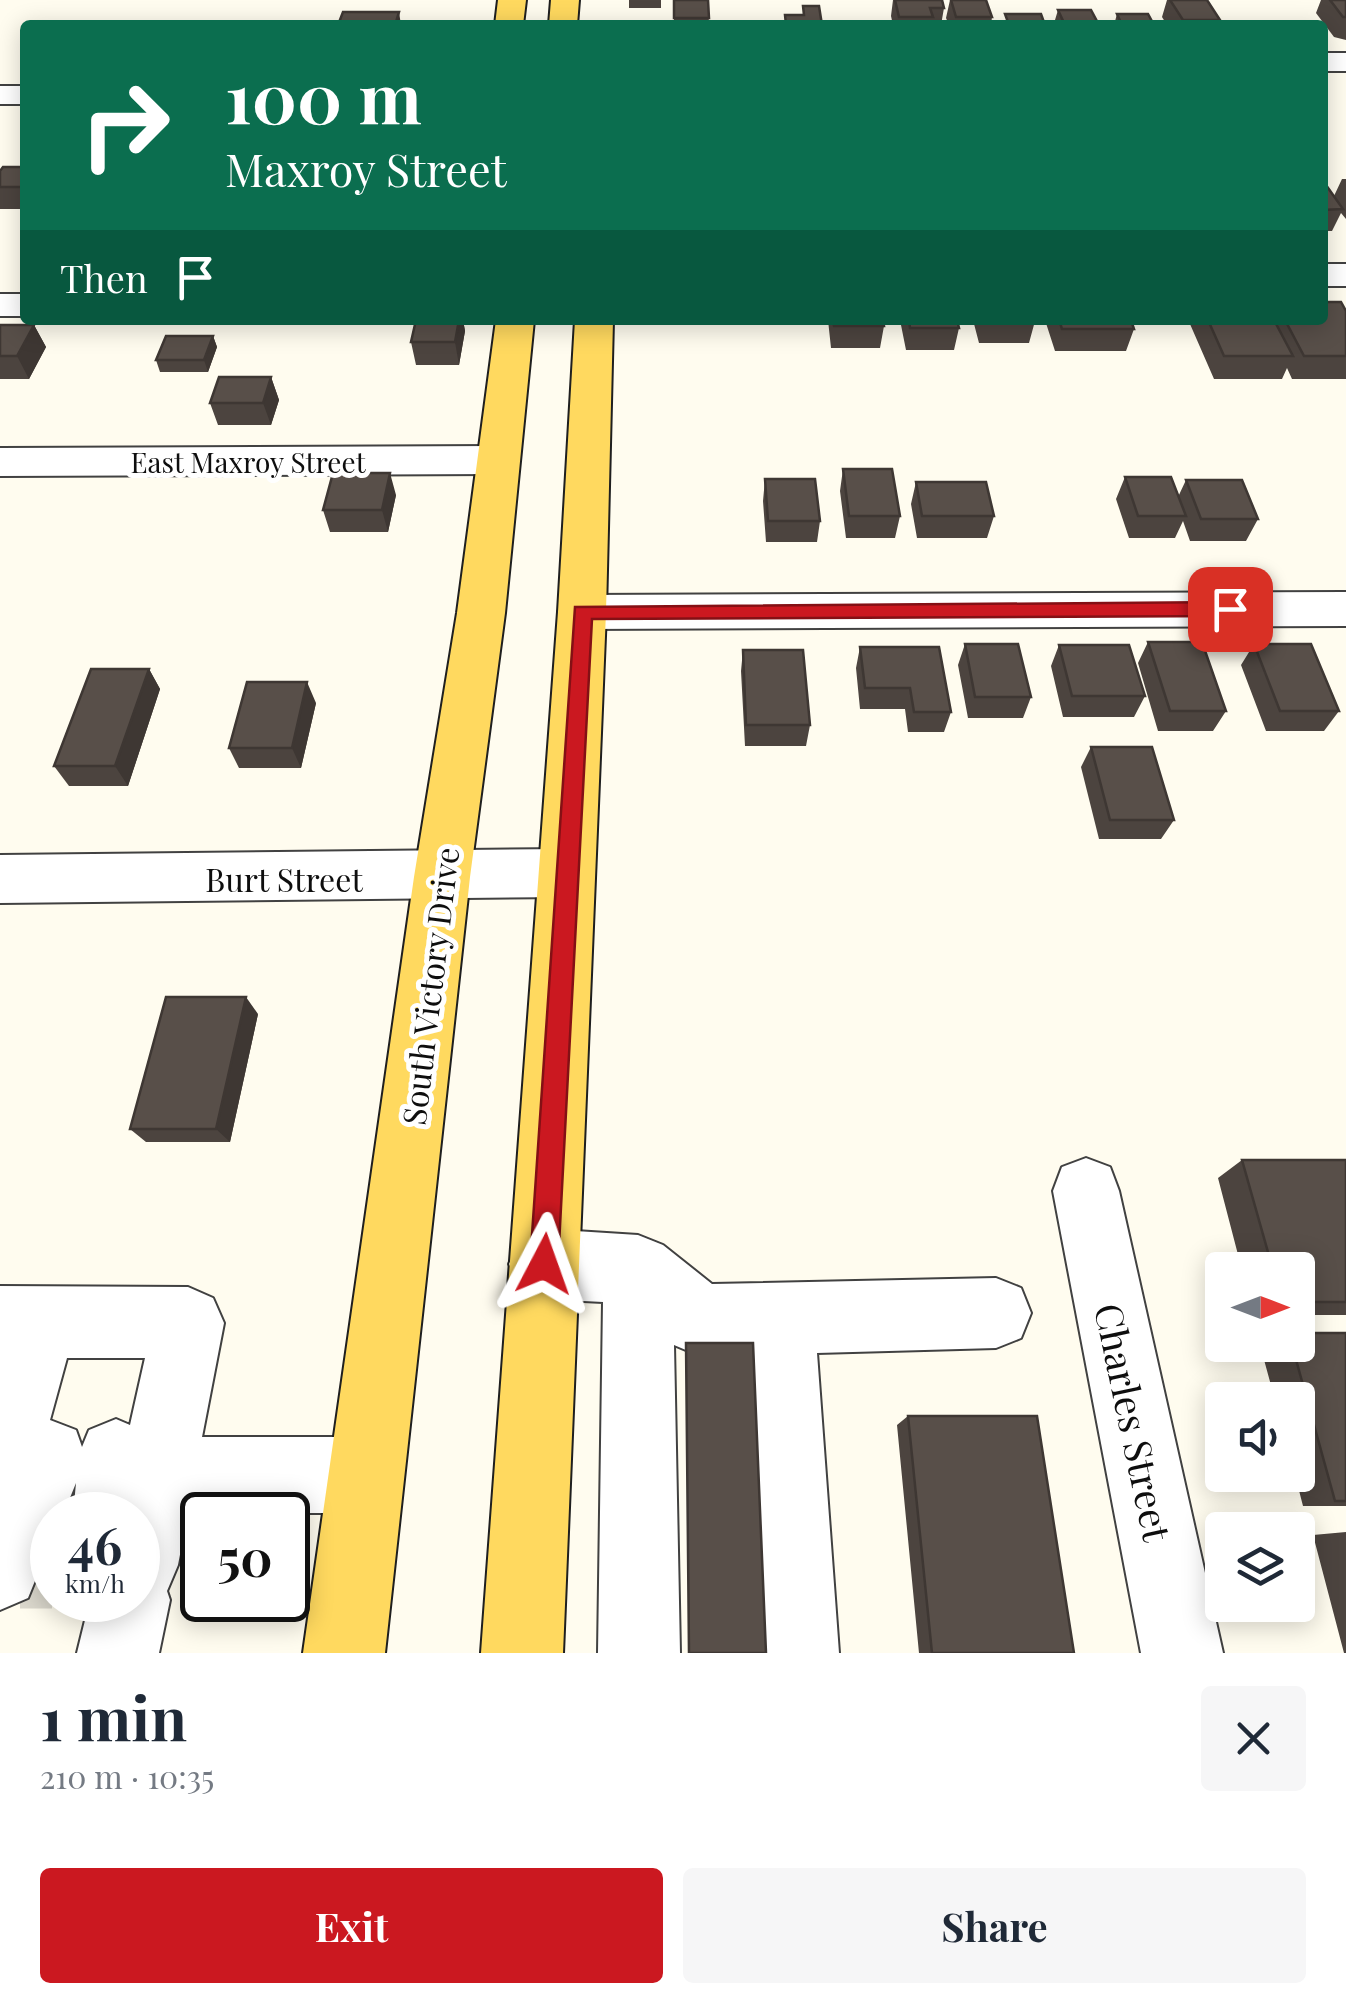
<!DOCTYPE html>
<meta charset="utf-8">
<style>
body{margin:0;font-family:"Playfair Display",serif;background:#f6f6f7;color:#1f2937;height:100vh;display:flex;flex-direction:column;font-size:38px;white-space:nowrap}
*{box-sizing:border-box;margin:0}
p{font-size:32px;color:#747a83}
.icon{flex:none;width:55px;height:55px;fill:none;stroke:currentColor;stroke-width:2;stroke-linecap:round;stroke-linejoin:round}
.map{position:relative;height:1653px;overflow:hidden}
.side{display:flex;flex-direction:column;background:#fff;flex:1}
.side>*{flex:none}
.guide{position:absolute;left:20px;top:20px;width:1308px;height:305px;border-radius:10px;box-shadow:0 5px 25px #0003;background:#0b6e4f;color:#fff;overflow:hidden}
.needle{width:65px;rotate:90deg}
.controls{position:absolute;left:1205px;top:1252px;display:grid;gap:20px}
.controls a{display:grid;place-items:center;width:110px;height:110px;border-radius:10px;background:#fff;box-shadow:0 5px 25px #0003;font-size:50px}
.speed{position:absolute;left:30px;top:1492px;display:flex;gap:20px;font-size:50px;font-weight:700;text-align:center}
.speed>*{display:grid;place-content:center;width:130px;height:130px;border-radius:50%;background:#fff;box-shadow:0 5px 25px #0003;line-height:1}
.speed small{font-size:25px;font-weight:400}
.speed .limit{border:5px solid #111;border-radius:15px;background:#fff;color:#111}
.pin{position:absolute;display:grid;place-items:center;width:85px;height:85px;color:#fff;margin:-42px;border-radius:20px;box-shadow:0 5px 15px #0006}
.me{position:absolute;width:110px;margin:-55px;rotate:4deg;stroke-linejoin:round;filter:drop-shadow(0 0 8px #0008)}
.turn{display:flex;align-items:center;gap:35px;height:210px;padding:0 40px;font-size:45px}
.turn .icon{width:130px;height:130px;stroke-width:2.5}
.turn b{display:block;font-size:70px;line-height:85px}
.then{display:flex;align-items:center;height:95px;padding:0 40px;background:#0003;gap:20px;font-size:38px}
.round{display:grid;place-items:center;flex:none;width:105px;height:105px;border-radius:10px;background:#f6f6f7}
.summary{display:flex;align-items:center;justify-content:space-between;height:170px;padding:0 40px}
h1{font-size:60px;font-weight:700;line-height:75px}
.primary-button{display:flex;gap:20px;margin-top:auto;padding:20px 40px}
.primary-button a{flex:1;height:115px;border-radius:10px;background:#cb1820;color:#fff;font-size:40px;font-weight:700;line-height:115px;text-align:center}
.primary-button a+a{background:#f6f6f7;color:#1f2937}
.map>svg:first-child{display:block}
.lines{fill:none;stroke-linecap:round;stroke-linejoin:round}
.minor-tunnel{stroke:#dbd8cd;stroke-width:71;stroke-dasharray:71 36;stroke-linecap:butt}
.minor-casing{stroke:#414141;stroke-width:4}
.major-casing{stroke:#1f1f1f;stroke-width:4}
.minor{fill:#fff;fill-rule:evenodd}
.major{fill:#ffd95f;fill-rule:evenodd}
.wall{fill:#4c443f}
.shaded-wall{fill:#3e3733}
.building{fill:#584f49;stroke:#3e3733;stroke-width:2.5}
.route{fill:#cb1820;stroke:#841015;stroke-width:2.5}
.labels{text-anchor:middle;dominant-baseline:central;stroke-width:10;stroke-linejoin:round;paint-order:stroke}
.far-street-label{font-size:28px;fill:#0e0e0e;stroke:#fff}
.street-label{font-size:32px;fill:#0e0e0e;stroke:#fff}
.near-street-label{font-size:38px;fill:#0e0e0e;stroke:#fff}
</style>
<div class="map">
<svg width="1346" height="1653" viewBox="0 0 1346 1653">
<rect width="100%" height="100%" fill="#fffcef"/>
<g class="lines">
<!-- minor-tunnel -->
<path class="minor-tunnel" d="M20 1573H52"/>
<defs>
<path id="minor" d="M1322 53H1346V71H1322Z
M0 86H25V104H0Z
M1322 264H1346V286H1322Z
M0 294H25V316H0Z
M496 446 511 450 518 460 511 470 496 474 0 476V448Z
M1346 592V626L582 629 565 624 558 612 565 600 582 595Z
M567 849 587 856 595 873 587 890 567 897 0 903V855Z
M1086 1158 1110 1167 1119 1191 1223 1653H1141L1053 1191 1062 1167Z
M544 1229 638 1235 663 1245 712 1284 996 1278 1021 1288 1031 1313 1021 1338 996 1348 817 1353 839 1653H757L745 1354 700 1356 674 1345 680 1653H598L603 1302 544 1299 520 1288 509 1264 520 1240Z
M0 1286 188 1287 213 1298 224 1323 202 1437H366L393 1448 404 1475 393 1502 366 1513H188L178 1565 167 1591 170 1600 159 1653H77L90 1600H138V1515H73L76 1483 63 1515H52V1539L28 1598 0 1610ZM67 1358H145L130 1425 116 1419 89 1430 82 1447 76 1430 50 1420Z"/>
<path id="major" d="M498 0H526L523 25H495Z
M551 0H579L577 25H549Z
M496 320H534L505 613 470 877 385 1653H303L414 877 457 613Z
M575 320H613L606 612 563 1653H481L558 612Z"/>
</defs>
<!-- minor casing -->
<use href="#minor" class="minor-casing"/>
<!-- major casing -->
<use href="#major" class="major-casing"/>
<!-- minor -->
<use href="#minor" class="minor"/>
<!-- major -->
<use href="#major" class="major"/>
</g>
<!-- wall -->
<path class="wall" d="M629 0H661V8H629Z
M674 0H708L709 25H674Z
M893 0H942L944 8 941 25H893L891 16Z
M950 0H986L992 17 991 25H949L946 18Z
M1167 0H1207L1220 20 1218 25H1167L1162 17Z
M1321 0H1346V40L1334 37 1316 13Z
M1058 10 1099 25H1058L1055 20Z
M1117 14 1154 25H1114Z
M25 167V209H0V171Z
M1342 179H1346V219L1341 213 1332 231H1322V185L1334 196Z
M1346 311V379H1292L1287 368 1282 379H1214L1190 324 1192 320H1322Z
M416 320H463L465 331 459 365H416L411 342Z
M828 320H883L884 326 880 348H831Z
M900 320H957L959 328 954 350H906Z
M973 320H1035V321L1029 343H979Z
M1045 320H1131L1134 329 1126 351H1055Z
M0 325H34L46 347 29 379H0Z
M213 336 217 347 208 372H160L156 360Z
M271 377 279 400 271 425H218L210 403Z
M843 469 900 516 895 538H846L840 491Z
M1125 477 1178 497 1186 480 1258 519 1246 541H1190L1183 521 1175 538H1129L1116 499Z
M765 479 820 521 817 542H766L763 501Z
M916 482 994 516 987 538H917L911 504Z
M396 495 388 532H330L323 510Z
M1148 642 1226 711 1213 731H1158L1138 663Z
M965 644 1031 697 1023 718H968L958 665Z
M1254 644 1339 711 1324 731H1266L1241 665Z
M1059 645 1145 696 1134 717H1063L1051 666Z
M860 647 951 712 944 732H908L905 709H860L856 668Z
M743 650 810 725 806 746H745L741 671Z
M149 669 160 689 128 786H69L54 766Z
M316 703 301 768H239L229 748Z
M1091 747 1174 820 1161 839H1099L1081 767Z
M258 1014 230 1142H146L130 1129Z
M1242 1160H1346V1315H1298V1270H1242L1218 1178Z
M1346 1333V1506H1303L1295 1475H1298V1400H1275L1260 1345H1298Z
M908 1416 1074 1653H919L897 1425Z
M1346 1532V1653H1344L1313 1535Z"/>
<!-- shaded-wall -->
<path class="shaded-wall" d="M399 12 401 25H395Z
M459 320H463L465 331 459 365 455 342Z
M34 325 46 347 29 379 17 356Z
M213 336 217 347 208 372 204 360Z
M271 377 279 400 271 425 263 403Z
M390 473 396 495 388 532 382 510Z
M149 669 160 689 128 786 115 766Z
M307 682 316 703 301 768 292 748Z
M246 997 258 1014 230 1142 216 1129Z"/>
<!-- building -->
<path class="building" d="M674 0H708L709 18H674Z
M895 0H942L944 8H930L933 17H899Z
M951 0H986L992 17H956Z
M1170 0H1207L1220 20H1183Z
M1330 0H1346V17H1343Z
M803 6H819L822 25H786L785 15H804Z
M1058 10H1091L1099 25H1065Z
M343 12H399L395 25H338Z
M1005 14H1041L1045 25H1009Z
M1117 14H1148L1154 25H1122Z
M3 167H25V187H0V171Z
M1322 185H1326L1343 209 1322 210Z
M1322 302H1341L1346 311V356H1304L1285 320H1322Z
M416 320H459L455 342H411Z
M833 320H883L884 326H834Z
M909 320H957L959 328H910Z
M984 320H1035V321H984Z
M1059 320H1131L1134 329H1062Z
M1208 320H1274L1293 356H1224Z
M0 325H34L17 356H0Z
M166 336H213L204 360H156Z
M219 377H271L263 403H210Z
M843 469H892L900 516H849Z
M333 473H390L382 510H323Z
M1125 477H1171L1186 516H1138Z
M765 479H815L820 521H768Z
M1186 480H1242L1258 519H1201Z
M916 482H986L994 516H922Z
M1148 642H1202L1226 711H1170Z
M965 644H1018L1031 697H975Z
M1254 644H1311L1339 711H1280Z
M1059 645H1129L1145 696H1072Z
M860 647H939L951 712H914L910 688H865Z
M743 650H803L810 725H746Z
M91 669H149L115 766H54Z
M247 682H307L292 748H229Z
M1091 747H1152L1174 820H1110Z
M166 997H246L216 1129H130Z
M1242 1160H1346V1302H1298V1270H1273Z
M1298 1333H1346V1501H1335L1292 1345H1298Z
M686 1343H753L766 1653H689Z
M908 1416H1037L1074 1653H932Z"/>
<!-- route -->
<path class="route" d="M1230 602 1240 609 1230 616 592 619 558 1264 554 1274 544 1278 534 1274 530 1264 575 607Z"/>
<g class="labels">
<!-- far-street labels -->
<g class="far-street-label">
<text x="248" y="461">East Maxroy Street</text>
</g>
<!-- street labels -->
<g class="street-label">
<text x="284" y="878">Burt Street</text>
<text transform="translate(429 986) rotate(-83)">South Victory Drive</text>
</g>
<!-- near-street labels -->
<g class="near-street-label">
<text transform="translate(1134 1422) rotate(78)">Charles Street</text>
</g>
</g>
</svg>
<div class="controls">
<a><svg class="needle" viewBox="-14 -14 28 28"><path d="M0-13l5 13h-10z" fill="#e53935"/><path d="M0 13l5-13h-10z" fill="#747a83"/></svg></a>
<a><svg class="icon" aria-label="sound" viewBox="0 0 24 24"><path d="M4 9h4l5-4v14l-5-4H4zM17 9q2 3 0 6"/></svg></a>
<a><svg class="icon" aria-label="layers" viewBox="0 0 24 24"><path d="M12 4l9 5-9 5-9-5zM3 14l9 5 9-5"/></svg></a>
</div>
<div class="speed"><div>46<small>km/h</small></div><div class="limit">50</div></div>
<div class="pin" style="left:1230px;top:609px;background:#d93025"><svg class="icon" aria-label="arrive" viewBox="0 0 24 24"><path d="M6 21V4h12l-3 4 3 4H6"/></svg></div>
<svg class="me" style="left:544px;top:1264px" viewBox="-20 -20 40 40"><path d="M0-17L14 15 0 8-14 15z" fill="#cb1820" stroke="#fff" stroke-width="4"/></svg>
<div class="guide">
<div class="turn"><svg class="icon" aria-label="right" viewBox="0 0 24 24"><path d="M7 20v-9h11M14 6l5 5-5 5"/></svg><div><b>100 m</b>Maxroy Street</div></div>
<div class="then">Then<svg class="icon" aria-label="arrive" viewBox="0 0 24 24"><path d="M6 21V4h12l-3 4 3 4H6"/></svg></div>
</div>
</div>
<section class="side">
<div class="summary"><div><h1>1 min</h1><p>210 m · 10:35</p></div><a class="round"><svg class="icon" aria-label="close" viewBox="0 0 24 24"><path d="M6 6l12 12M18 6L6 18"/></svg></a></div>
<div class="primary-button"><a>Exit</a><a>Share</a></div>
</section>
